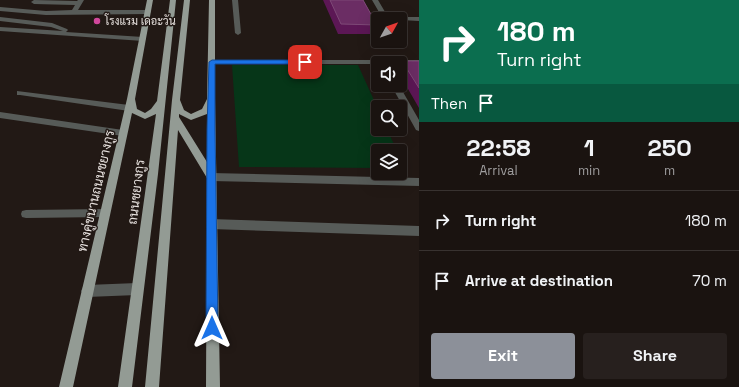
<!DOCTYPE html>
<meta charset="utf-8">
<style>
body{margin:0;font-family:"Space Grotesk",Sarabun,sans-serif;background:#27201e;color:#f1f3f6;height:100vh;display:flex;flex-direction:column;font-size:15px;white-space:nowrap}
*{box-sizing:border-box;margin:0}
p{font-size:13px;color:#9f9e9f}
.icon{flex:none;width:22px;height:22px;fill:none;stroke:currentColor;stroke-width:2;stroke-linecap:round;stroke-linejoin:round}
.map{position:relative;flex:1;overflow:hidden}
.side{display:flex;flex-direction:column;background:#1a1310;width:320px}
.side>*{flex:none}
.banner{background:#0b6e4f;color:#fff;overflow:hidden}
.needle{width:26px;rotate:50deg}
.controls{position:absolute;left:371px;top:12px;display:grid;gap:8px}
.controls a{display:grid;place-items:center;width:36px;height:36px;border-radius:4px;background:#1a1310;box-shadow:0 4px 16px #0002,0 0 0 1px #383230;font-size:20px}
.pin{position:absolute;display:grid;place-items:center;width:34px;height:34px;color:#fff;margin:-17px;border-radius:8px;box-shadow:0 2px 6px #0006}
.me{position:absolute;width:44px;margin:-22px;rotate:0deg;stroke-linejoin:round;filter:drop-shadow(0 0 3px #0008)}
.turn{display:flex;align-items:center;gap:14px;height:84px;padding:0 12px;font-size:18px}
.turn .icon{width:52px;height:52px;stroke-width:2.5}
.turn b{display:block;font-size:28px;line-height:34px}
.then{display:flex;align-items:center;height:38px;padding:0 12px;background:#0003;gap:8px;font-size:15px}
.eta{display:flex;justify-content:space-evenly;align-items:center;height:68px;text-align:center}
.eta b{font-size:24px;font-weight:600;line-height:28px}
.action{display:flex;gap:8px;margin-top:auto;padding:8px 12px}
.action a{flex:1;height:46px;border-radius:4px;background:#8c9099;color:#fff;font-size:16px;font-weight:600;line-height:46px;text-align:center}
.action a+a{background:#27201e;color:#f1f3f6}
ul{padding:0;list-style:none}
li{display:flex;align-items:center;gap:12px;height:60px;padding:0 12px;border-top:1px solid #383230}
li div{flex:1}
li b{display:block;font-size:15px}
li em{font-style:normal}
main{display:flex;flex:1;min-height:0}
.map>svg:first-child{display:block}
.green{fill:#063618}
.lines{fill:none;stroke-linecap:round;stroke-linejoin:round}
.minor{fill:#575b58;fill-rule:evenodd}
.major{fill:#939b94;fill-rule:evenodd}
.wall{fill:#5c1755}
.building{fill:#6b2d64;stroke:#7e4977}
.route{fill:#1a73e8;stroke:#114b97}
.hotel-dot{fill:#d1479c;stroke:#221915;stroke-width:1.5}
.labels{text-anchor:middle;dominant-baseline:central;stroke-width:3;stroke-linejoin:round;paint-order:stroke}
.far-poi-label{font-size:11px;fill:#e6e0dd;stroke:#221915;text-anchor:start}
.street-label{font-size:13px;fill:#e6e0dd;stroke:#221915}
</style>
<main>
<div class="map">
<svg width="419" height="387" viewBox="0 0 419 387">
<rect width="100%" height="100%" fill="#221915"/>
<!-- green -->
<path class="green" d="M232 65H358L378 109V129H387L397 151H378V168L239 167Z"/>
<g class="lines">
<!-- minor -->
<path class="minor" d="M78 0H84L78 10H148L151 12 148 14 46 15 0 11V7L46 11 72 10 75 5 34 4 31 2 34 0 77 1Z
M232 0H238L241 33 238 35 235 33Z
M372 0H378L388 17H419V21L383 19Z
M0 17 52 23 67 29 68 30 66 32 143 37 146 39 143 41 0 31V27L63 31 51 27 0 21Z
M209 60H419V64H212L208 62Z
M391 85H399L419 120V131L416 130Z
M17 91 129 105 133 108 129 111 20 95H17Z
M0 112 123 130 127 133 123 136 0 118Z
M211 173 419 178V186L211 181 208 180 206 177 208 174Z
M105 209 109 210 110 213 109 216 105 217 26 218 22 217 21 214 22 211 26 210Z
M211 219 419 226V236L211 229 207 227 206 224 207 221Z
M137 283 141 285 143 289 141 293 137 295 87 297 83 295 81 291 83 287 87 285Z"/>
<!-- major -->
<path class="major" d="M147 0H153L135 99 137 109 145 113 151 109 157 101 170 0H176L158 174 132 387H118L156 114 145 119 132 113 73 387H59L127 99Z
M184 0H190L180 100 184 110 191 114 202 109 207 99 209 0H215V98L220 387H206L207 178 178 130 159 387H145L172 100ZM179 114 191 120 207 114V162L179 117Z"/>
</g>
<!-- wall -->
<path class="wall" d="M323 0H363L377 25 373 34H338Z
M402 61H419V108L400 75V65Z"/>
<!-- building -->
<path class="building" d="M330 0H363L377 25 341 24Z
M402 61H419V88Z"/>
<!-- route -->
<path class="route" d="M212 60H305L308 62 305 64H215V130L218 328 217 332 212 334 208 332 206 328 207 130 209 62Z"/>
<!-- markers -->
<circle class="hotel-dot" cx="97" cy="21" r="4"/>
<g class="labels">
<!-- far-poi labels -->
<g class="far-poi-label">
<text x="105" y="21">โรงแรม เดอะวัน</text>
</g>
<!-- street labels -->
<g class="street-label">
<text transform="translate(96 191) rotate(-77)">ทางคู่ขนานถนนชยางกูร</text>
<text transform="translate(136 192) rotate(-83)">ถนนชยางกูร</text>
</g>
</g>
</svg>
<div class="controls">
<a><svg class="needle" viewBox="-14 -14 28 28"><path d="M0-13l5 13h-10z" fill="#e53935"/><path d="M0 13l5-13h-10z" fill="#9f9e9f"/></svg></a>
<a><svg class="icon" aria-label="sound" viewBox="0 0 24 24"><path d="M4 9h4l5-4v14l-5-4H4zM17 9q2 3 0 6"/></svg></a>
<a><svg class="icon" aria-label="search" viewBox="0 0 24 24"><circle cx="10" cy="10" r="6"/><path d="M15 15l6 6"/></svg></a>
<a><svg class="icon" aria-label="layers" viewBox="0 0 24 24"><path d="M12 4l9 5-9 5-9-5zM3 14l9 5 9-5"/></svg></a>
</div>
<div class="pin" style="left:305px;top:62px;background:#d93025"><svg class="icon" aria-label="arrive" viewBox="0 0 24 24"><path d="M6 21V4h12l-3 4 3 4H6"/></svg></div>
<svg class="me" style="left:212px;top:328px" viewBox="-20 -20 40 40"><path d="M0-17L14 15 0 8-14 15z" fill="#1a73e8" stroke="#fff" stroke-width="4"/></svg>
</div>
<section class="side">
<div class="banner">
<div class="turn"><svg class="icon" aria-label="right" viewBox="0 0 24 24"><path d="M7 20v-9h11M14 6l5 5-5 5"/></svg><div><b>180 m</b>Turn right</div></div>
<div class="then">Then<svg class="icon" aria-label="arrive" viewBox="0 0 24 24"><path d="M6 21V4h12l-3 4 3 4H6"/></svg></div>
</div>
<div class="eta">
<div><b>22:58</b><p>Arrival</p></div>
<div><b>1</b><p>min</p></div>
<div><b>250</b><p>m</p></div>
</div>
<ul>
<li><svg class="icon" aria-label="right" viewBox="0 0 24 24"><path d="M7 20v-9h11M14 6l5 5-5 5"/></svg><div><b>Turn right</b></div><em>180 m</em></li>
<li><svg class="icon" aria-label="arrive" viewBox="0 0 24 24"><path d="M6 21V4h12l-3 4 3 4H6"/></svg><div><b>Arrive at destination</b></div><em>70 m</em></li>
</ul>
<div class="action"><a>Exit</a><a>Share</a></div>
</section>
</main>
